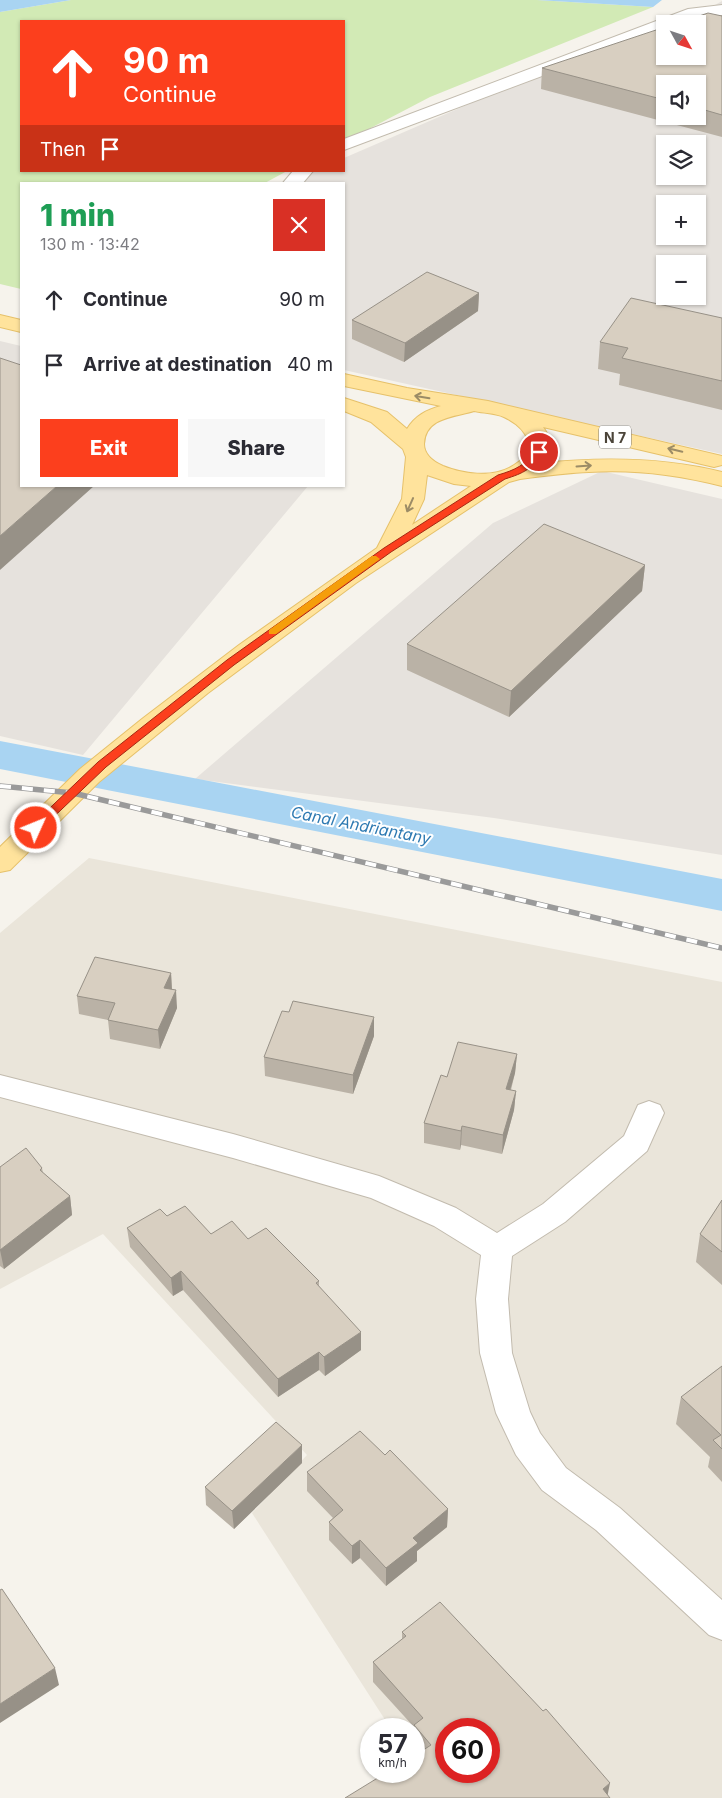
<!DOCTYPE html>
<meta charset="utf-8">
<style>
body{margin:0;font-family:Inter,sans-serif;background:#f7f7f7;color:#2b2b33;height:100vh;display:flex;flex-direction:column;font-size:19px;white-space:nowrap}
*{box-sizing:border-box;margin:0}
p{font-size:16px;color:#7c7c81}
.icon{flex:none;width:28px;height:28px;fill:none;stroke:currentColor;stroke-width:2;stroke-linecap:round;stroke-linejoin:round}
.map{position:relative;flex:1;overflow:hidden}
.details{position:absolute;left:20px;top:182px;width:325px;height:305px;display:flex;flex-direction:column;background:#fff;border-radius:0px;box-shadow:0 1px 4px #0004}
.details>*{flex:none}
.hud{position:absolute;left:20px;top:20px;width:325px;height:152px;border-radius:0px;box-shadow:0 1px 4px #0004;background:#fc3f1d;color:#fff;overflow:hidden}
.needle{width:32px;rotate:130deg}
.fabs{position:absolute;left:656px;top:15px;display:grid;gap:10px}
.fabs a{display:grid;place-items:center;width:50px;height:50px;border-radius:0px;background:#fff;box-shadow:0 1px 4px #0004;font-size:25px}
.speed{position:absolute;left:360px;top:1718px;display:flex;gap:10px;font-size:25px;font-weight:700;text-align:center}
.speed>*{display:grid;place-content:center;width:65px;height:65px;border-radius:50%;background:#fff;box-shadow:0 1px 4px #0004;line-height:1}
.speed small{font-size:12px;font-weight:400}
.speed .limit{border:8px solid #d22;background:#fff;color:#111}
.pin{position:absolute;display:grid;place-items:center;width:42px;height:42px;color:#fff;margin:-21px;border:2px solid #fff;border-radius:50%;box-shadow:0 1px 5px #0007}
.me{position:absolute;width:55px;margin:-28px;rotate:46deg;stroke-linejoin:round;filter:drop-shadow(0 0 4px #0008)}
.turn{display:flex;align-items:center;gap:18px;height:105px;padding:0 20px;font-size:22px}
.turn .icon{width:65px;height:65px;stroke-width:2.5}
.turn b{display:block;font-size:35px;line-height:42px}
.then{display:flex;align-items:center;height:48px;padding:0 20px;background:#0003;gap:10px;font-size:19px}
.round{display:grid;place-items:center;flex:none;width:52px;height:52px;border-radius:0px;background:#f7f7f7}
.summary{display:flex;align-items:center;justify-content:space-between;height:85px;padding:0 20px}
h1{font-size:30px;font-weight:800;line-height:38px;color:#1e9e55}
.action{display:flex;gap:10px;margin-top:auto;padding:10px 20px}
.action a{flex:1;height:58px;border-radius:0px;background:#fc3f1d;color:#fff;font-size:20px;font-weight:800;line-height:58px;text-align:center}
.action a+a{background:#f7f7f7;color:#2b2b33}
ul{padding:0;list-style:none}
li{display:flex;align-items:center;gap:15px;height:65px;padding:0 20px}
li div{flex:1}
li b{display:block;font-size:19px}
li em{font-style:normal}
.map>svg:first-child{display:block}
.residential{fill:#eae5da;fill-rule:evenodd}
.industrial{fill:#e6e2dd;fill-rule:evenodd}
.green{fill:#d2eab5}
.water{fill:#a9d4f2}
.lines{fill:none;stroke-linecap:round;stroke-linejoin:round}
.canal{fill:#a9d4f2;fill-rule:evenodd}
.minor-casing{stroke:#c2bbae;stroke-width:2}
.major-casing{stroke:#e6c16a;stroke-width:2}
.minor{fill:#fff;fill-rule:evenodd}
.major{fill:#ffe39c;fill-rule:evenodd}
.rail-casing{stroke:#9a9a9a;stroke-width:5.5}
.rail{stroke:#fff;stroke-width:4;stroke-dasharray:11;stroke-linecap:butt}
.wall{fill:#bab2a6;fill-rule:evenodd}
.shaded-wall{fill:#979187}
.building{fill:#d8cfc1;stroke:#979187;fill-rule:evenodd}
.oneway{stroke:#9c8c66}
.route{fill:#fc3f1d;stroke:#a42913}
.slow{fill:#f59e0b}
.labels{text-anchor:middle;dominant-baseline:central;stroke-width:4;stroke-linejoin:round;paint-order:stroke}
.shield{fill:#fff;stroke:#817c74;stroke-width:1}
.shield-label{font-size:14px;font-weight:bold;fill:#4b4439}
.water-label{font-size:16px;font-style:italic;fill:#2e7ab2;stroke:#fff}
</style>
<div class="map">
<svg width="722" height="1798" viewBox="0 0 722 1798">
<rect width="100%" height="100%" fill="#f6f3ec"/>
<!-- residential -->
<path class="residential" d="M89 858 722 982V1798H435L414 1765V1729H391L252 1513 307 1455 103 1234 0 1289V933ZM446 1729H489V1771H446Z"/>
<!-- industrial -->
<path class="industrial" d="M722 1V454L344 370V184H284L313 171H344V158L534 76 665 56H698V24L694 17ZM665 84H698V116H665ZM665 144H698V176H665ZM665 204H698V236H665ZM665 264H698V296H665Z
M0 341 21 346V486H308L83 755 0 736Z
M602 471 722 499V855L494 818 195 779 493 523Z"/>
<!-- green -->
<path class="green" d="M71 0H537L653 7 430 97 344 142V21H21V171H287L263 184H21V289L0 284V12Z"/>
<!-- water -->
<path class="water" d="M0 0H71L0 12Z
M537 0H662L653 7Z"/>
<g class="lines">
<!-- canal -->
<path class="canal" d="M0 741 722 879V911L0 769Z"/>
<defs>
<path id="minor" d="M722 5V15L697 18 681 24H665V30L344 150V139L688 9Z
M293 171H313L302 184H282Z
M0 1075 233 1134 379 1176 456 1208 497 1233 543 1204 624 1136 638 1105 649 1101 660 1105 664 1113 647 1151 565 1222 512 1256 508 1299 512 1353 530 1412 540 1433 566 1468 620 1508 722 1600V1640L709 1635 596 1530 542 1490 516 1455 496 1413 480 1353 476 1299 481 1255 434 1226 371 1198 233 1158 0 1097Z"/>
<path id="major" d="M0 315 21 320V332L0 327Z
M344 374 407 388 488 401 722 456V465L714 467 543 427C553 440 551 450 541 463 602 457 663 457 722 472V486C679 475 633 469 589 472 566 473 543 476 520 479L509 482 356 583 208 693 99 782 10 870 0 872V847L80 769 142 719 239 645 377 548 402 499 406 457 403 449 371 422 344 411V398L387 412 407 429C415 416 426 410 441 406L344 386ZM474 411C483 413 495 413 504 417 529 429 540 451 511 467 491 478 463 474 443 466 434 462 424 455 424 444 425 417 455 417 474 411ZM427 475 454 484 471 486 412 525 424 499Z"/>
</defs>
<!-- minor casing -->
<use href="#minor" class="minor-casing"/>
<!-- major casing -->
<use href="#major" class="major-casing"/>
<!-- minor -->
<use href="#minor" class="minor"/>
<!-- major -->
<use href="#major" class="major"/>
<defs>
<path id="rail" d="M0 786 73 793 722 948"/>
</defs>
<!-- rail casing -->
<use href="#rail" class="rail-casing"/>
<!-- rail -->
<use href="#rail" class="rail"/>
</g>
<!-- wall -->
<path class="wall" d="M722 16V137L541 89 542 68ZM665 84H698V116H665Z
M479 293 478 311 404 362 352 339V320Z
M722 318V410L619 385 620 374 598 369 600 342Z
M645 565 642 591 509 717 407 670V644Z
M171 973 172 989 177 1008 160 1049 110 1039 108 1020 79 1014 77 996Z
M289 1012 374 1036 353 1094 265 1076 264 1057Z
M517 1054 515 1073 511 1090 516 1091 514 1110 502 1154 461 1145 460 1150 424 1143V1123L447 1077Z
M0 1167 42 1168 43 1173 70 1196 72 1215 4 1269 0 1266Z
M722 1200V1285L696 1262 700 1234Z
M167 1216 211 1234 248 1239 319 1281V1286L361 1350 325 1376 319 1370 278 1397 183 1290 173 1296 130 1247 127 1228Z
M722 1366V1482L708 1467 710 1457 676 1424 681 1397Z
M385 1455 448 1509 447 1527 417 1551V1561L386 1586 360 1558 352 1564 329 1540V1522L333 1518 307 1491V1472Z
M302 1463 234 1529 206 1505 205 1487Z
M402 1632 610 1783 420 1752 414 1746V1727L373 1682V1662L402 1639Z"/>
<!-- shaded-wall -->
<path class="shaded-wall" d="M479 293 478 311 404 362 405 343Z
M57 486H94L0 570V536Z
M645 565 642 591 509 717 511 691Z
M171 973 172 992 164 988Z
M176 990 177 1008 160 1049 158 1030Z
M374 1017V1036L353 1094V1075Z
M517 1054 515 1073 505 1108 506 1089Z
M516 1091 514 1110 502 1154 503 1135Z
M462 1126 461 1145 460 1150 461 1131Z
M70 1196 72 1215 4 1269 0 1250Z
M181 1271 183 1290 173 1296 171 1278Z
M361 1332V1350L325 1376 324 1357Z
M319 1352V1370L278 1397V1379Z
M302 1445V1463L234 1529 232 1511Z
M448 1509 447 1527 417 1551V1561L386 1586V1568L413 1538Z
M360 1540V1558L352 1564V1546Z
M55 1668 59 1685 0 1723V1704Z
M610 1783 607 1798 603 1789Z"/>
<!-- building -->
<path class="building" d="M708 13 722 16V115L698 108V84H665V100L542 68 665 27V56H698V24H676Z
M427 272 479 293 405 343 352 320Z
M631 298 722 318V381L622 358 628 348 600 342Z
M0 358 21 365V486H57L0 536Z
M544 524 645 565 511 691 407 644Z
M95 957 171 973 164 988 176 990 158 1030 108 1020 115 1003 77 996Z
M293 1001 374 1017 353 1075 264 1057 282 1011 289 1012Z
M458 1042 517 1054 506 1089 516 1091 503 1135 462 1126 461 1131 424 1123 441 1075 447 1077Z
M26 1148 42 1168 40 1170 70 1196 0 1250V1167Z
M722 1200V1252L700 1234Z
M185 1206 211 1234 232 1221 248 1239 266 1228 319 1281 316 1283 361 1332 324 1357 319 1352 278 1379 181 1271 171 1278 127 1228 160 1209 167 1216Z
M722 1366V1449L713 1440 721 1435 681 1397Z
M276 1422 302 1445 232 1511 205 1487Z
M360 1431 385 1455 390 1450 448 1509 413 1538 418 1543 386 1568 360 1540 352 1546 329 1522 343 1510 307 1472Z
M2 1589 55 1668 0 1704V1590Z
M440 1602 543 1711 546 1709 610 1783 603 1789 610 1798H345L389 1771H414V1756L431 1745 414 1725 423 1718 373 1662 406 1636 402 1632ZM446 1729H489V1771H446Z"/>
<!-- one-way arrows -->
<defs><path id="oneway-shaft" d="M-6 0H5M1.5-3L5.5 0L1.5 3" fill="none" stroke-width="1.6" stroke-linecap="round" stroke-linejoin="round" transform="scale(1.25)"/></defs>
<g class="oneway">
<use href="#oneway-shaft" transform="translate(422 397) rotate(-171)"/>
<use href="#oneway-shaft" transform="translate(675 450) rotate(-167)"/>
<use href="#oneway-shaft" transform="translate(584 466) rotate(-4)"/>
<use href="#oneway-shaft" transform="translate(410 505) rotate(114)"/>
</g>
<!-- route -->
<path class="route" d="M539 449 544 452C532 469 524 473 505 479L391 552 234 665 106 767 40 830H32L31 828 32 825 98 762 227 660 384 548 498 475C515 470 526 465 536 450Z"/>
<!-- slow -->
<path class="slow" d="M372 556H376L380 559 276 634H269V630Z"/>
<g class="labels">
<!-- shield labels -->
<rect class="shield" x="599" y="425.5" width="32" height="23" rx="4"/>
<g class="shield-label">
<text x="615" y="437">N 7</text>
</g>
<!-- water labels -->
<g class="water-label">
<text transform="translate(361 825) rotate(11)">Canal Andriantany</text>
</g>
</g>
</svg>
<div class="fabs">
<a><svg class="needle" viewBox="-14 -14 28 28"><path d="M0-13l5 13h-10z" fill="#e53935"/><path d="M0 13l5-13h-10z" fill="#7c7c81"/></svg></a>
<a><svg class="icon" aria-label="sound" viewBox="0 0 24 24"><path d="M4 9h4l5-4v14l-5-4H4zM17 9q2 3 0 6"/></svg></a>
<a><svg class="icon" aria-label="layers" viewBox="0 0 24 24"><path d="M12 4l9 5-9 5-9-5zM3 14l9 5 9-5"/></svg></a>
<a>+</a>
<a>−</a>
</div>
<div class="speed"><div>57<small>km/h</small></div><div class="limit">60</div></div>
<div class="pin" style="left:539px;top:452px;background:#d93025"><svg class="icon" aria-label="arrive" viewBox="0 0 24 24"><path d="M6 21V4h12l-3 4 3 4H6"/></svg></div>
<svg class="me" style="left:36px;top:828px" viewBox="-20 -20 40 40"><circle r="17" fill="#fc3f1d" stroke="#fff" stroke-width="3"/><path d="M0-11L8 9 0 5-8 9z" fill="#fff"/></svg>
<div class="hud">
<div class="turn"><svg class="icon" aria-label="ahead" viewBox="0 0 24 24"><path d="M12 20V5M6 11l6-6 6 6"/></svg><div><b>90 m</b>Continue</div></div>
<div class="then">Then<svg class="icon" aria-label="arrive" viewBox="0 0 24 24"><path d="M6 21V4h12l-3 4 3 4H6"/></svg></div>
</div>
<section class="details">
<div class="summary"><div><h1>1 min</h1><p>130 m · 13:42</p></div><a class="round" style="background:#d93025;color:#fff"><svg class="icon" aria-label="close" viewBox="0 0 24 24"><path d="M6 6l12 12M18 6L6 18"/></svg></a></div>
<ul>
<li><svg class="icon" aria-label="ahead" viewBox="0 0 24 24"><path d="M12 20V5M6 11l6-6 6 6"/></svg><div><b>Continue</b></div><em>90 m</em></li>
<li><svg class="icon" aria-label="arrive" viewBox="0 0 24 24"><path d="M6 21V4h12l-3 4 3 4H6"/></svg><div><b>Arrive at destination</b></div><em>40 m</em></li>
</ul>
<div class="action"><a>Exit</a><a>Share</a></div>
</section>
</div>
